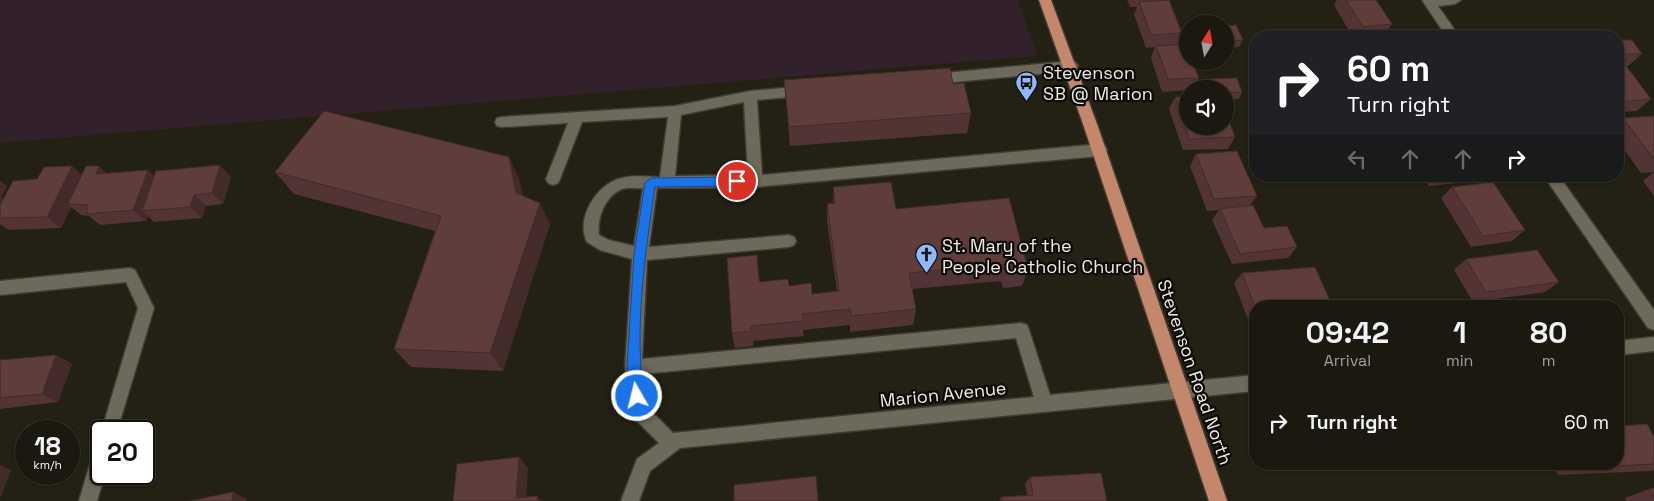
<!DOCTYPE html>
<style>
body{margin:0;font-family:"Space Grotesk",sans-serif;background:#27251d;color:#f1f3f6;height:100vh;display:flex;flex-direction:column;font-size:19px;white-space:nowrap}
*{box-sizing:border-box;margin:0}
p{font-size:16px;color:#9fa09e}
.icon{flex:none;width:28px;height:28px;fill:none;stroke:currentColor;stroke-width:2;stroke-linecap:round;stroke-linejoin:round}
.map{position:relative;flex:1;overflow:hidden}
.sheet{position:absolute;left:1249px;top:300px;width:375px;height:170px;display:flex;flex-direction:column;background:#1a180f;border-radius:20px;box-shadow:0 1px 4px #0004,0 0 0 1px #38372f}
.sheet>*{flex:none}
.guide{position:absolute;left:1249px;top:30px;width:375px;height:152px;border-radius:20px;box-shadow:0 1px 4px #0004,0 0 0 1px #38372f;background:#202124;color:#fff;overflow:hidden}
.needle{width:32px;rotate:11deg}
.controls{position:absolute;left:1179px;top:15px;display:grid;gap:10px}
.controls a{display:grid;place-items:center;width:55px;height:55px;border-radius:50%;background:#1a180f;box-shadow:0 1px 4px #0004,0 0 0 1px #38372f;font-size:25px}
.speed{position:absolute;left:15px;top:420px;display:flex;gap:10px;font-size:25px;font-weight:700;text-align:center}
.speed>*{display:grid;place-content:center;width:65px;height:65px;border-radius:50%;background:#1a180f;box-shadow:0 1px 4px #0004,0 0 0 1px #38372f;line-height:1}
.speed small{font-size:12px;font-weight:400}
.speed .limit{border:2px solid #111;border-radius:8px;background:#fff;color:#111}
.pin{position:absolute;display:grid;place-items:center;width:42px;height:42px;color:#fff;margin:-21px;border:2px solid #fff;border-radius:50%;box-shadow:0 1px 5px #0007}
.me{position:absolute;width:55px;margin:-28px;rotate:352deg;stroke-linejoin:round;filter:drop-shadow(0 0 4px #0008)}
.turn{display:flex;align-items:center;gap:18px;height:105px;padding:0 15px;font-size:22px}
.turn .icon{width:65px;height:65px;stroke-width:2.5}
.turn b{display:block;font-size:35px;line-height:42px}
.lanes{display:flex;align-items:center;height:48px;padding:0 15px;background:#0003;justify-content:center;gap:25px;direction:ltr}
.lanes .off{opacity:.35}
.eta{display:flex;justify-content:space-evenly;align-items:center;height:85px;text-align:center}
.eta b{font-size:30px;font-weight:700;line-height:35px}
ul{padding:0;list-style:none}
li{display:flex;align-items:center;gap:15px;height:75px;padding:0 15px}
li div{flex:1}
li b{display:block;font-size:19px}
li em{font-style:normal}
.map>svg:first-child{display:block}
.education{fill:#32212a}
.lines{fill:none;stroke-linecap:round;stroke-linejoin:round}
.minor-casing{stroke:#3e3c34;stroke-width:3}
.major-casing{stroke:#3e3c34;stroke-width:3}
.minor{fill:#6d6a5c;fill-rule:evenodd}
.major{fill:#c5876c;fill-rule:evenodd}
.wall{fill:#513433}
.shaded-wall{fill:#422b29}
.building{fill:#5e3d3b;stroke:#422b29}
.route{fill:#1a73e8;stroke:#114b97}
.labels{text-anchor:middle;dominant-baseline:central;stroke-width:4.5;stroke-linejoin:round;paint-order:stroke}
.poi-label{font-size:18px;fill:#eeece4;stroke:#0b0a06;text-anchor:start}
.street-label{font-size:18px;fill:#eeece4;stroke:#0b0a06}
</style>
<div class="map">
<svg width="1654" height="501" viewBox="0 0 1654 501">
<rect width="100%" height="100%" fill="#232014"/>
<!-- education -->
<path class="education" d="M0 0H1018L1037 56 0 143Z"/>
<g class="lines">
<defs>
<path id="minor" d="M1422 0H1461L1455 4 1438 6 1459 36H1446Z
M1071 61 1076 63 1078 66 1076 69 1071 71 933 84 928 82 926 79 928 76 933 74Z
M805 86 810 87 812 91 810 95 757 100 762 175 1100 144 1105 146 1107 150 1105 154 1100 156 755 187 657 188 649 247 789 235 794 237 796 241 794 245 789 247 647 260 642 359 1021 323 1027 325 1029 330 1050 395 1255 375V391L680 448 650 471 639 501H621L637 459 659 443 633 417 631 411 625 367 632 259 600 250 587 242C575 219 597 183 622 178 633 175 648 177 660 177L668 117 582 122 560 179 558 183 553 185 548 183 546 179 568 123 502 127 497 126 495 122 497 118 502 117 675 106 750 91ZM744 102 748 175 675 176 681 115ZM643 188 634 246 609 240 599 235C597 218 605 196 622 189 628 187 637 189 643 188ZM1016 338 1034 397 673 433 647 407 642 374Z
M1544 176H1559L1654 310V330L1648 328Z
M130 268 135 270 154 308 117 431 101 433 138 308 126 282 0 295V281Z
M1654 337V351L1618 355V341Z
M101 449V474H105L97 501H79L92 457 95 451Z"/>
<path id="major" d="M1039 0H1051L1097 124 1227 501H1209L1083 124Z"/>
</defs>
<!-- minor casing -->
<use href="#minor" class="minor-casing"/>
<!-- major casing -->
<use href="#major" class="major-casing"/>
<!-- minor -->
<use href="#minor" class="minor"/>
<!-- major -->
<use href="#major" class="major"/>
</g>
<!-- wall -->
<path class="wall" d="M1127 0H1161L1182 33 1177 45 1199 78 1193 89H1188V90L1162 92 1151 58 1155 47 1146 48 1134 14 1137 7H1130Z
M1337 0H1376L1392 24 1383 36H1399H1352L1334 5Z
M1225 26 1243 40 1239 47 1225 48Z
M1556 32 1611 36H1553Z
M1618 40 1642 54 1628 66H1626L1651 99 1637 111 1618 112Z
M1210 79 1242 92 1239 99H1225V89H1208L1207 86Z
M784 80 953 84 971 113 967 133 790 146Z
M1175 97 1235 137 1228 149 1183 150 1169 109Z
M1654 116V172L1641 173 1618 141V123L1623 118Z
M1196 154 1257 196 1250 205 1264 228 1297 247 1288 258 1232 264 1212 220 1219 210 1207 211 1190 166Z
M275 172 519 179 523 196 550 224 503 371 411 367 394 349 435 231 294 194Z
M1654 172V196L1643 181Z
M107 173 154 176 231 177 223 204 206 206 202 218 154 222 148 216 146 221 100 225 89 216 81 215 71 207 61 228 8 230 0 224V181L7 186 1 198 3 199 82 174Z
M1423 176H1480L1475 181 1429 186Z
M833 187 896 209 1028 269 1022 286 1003 288 1001 281 912 289 916 309 913 325 850 332V325L803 330 804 336 753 341V346L735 348 732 333 759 272 760 282 789 286 812 294 837 291 827 222V204L833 203Z
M1452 187 1525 230 1512 241 1471 247 1441 198Z
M1466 259 1559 282 1545 292 1473 302 1454 270Z
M1242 273 1332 305 1331 306H1255V321L1249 322 1234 283Z
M56 355 72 364 58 402 0 409V360Z
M1654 437V470L1651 471 1558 475 1552 464H1618Z
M1030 477 1107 501H999L1001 497 1027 495 1025 484Z
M1654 488V501H1626L1625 498 1649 489Z"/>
<!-- shaded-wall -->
<path class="shaded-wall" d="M509 157 519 179 527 214 516 193Z
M220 165 231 177 223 204 212 193Z
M72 166 85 177 68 204 71 207 61 228 47 217Z
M99 166 112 178 96 174Z
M148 170 160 182 142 211 148 216 146 221 133 210Z
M0 181 7 186 1 198 10 204 0 218Z
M194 195 206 206 202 218 190 207Z
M540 203 550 224 503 371 490 353Z
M56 355 72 364 58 402 42 394Z
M519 457 528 468 526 501 516 498Z
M0 465 11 470 0 499Z
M233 492 246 499V501H232Z
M537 496 542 501H537Z"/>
<!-- building -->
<path class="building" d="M1169 0 1182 33 1151 35 1139 2Z
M1346 0H1376L1392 24 1363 27Z
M1236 25 1243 40 1225 41V26Z
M1607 31 1611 36H1559L1556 32Z
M1398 34 1399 36H1380Z
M1618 40H1632L1642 54H1618Z
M1186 44 1188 48V61H1192L1199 78 1168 79 1156 46Z
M1624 63 1651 99 1618 102V64Z
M950 68 953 84 964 83 971 113 789 127 784 80Z
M1237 78 1242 92 1225 93V89H1214L1210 79Z
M1175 97H1188V126H1225V112H1226L1235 137 1189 139Z
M324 111 509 157 516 193 540 203 490 353 394 349 441 216 275 172Z
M1654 116V159L1623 118Z
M1237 151 1257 196 1214 199 1196 154Z
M220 165 212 193 194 195 190 207 142 211 156 171Z
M72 166 47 217 0 218V205L13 181 37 179 44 167Z
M86 166H99L96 174 148 170 133 210 87 214 88 205 68 204Z
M891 182 896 209 1009 198 1028 269 1008 272 1006 264 909 273 916 309 851 316 850 309 802 314 803 321 751 326V331L732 333 727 258 757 255 759 282 788 279 789 286 811 283 812 294 839 291 827 204 835 203 833 187Z
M1493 182 1525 230 1483 236 1452 187Z
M1253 205 1264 228 1287 226 1297 247 1240 254 1220 209Z
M1537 250 1559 282 1486 292 1466 259Z
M1315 267 1332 305 1322 306 1255 307 1242 273Z
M56 355 42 394 0 398V360Z
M1647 424 1654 437V464L1574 468 1572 464H1618V426Z
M519 457 516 498 537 496V501H453L457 464Z
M1101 473 1107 501H1002L1001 497 1033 495 1030 477Z
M816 476 818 501H734V485Z
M1654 488V498L1649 489Z
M233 492 232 501H189Z"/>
<!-- route -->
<path class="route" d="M737 177 743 181 737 186 655 187C645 254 634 329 644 396L642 400 637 402 633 400 627 367 634 254 645 183 651 178Z"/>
<!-- icons -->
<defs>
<symbol id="bus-pin" viewBox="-11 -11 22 30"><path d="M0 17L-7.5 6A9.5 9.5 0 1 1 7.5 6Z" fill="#90b8fd" stroke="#0b0a06"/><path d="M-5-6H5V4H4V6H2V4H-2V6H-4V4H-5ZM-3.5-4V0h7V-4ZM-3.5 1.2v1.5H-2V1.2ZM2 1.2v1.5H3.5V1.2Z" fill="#111"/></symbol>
<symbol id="church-pin" viewBox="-11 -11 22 30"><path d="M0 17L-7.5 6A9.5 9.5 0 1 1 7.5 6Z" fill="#90b8fd" stroke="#0b0a06"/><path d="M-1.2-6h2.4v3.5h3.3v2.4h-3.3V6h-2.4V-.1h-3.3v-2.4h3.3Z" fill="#111"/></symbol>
</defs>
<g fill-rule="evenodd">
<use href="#bus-pin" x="1014" y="70" width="25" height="34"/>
<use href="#church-pin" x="914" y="242" width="25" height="34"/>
</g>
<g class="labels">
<!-- poi labels -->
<g class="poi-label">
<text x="1043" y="72">Stevenson<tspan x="1043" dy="21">SB @ Marion</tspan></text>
<text x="942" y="245">St. Mary of the<tspan x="942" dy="21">People Catholic Church</tspan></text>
</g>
<!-- street labels -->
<g class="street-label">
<text transform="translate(1195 372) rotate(71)">Stevenson Road North</text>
<text transform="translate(943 394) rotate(-6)">Marion Avenue</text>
</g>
</g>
</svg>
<div class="controls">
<a><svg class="needle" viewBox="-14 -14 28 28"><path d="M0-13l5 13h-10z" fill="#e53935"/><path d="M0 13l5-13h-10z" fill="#9fa09e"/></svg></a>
<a><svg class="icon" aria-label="sound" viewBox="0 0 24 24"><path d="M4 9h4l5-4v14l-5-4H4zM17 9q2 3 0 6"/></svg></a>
</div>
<div class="speed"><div>18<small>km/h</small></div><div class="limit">20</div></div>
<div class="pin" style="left:737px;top:181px;background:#d93025"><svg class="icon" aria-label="arrive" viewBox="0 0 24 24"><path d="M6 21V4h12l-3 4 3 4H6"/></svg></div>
<svg class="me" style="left:637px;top:396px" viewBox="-20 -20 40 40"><circle r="17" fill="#1a73e8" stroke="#fff" stroke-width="3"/><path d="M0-11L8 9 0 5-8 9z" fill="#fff"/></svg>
<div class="guide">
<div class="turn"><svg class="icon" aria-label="right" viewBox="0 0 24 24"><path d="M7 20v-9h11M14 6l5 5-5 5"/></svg><div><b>60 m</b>Turn right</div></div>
<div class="lanes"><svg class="icon off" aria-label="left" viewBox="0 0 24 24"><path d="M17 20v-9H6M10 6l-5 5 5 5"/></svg><svg class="icon off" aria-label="ahead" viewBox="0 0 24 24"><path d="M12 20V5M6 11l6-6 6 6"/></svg><svg class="icon off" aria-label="ahead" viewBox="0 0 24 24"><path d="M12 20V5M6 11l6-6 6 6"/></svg><svg class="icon" aria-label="right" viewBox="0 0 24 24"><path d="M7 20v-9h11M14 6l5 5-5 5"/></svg></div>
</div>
<section class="sheet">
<div class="eta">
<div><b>09:42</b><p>Arrival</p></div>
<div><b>1</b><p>min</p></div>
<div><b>80</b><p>m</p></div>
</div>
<ul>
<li><svg class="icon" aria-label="right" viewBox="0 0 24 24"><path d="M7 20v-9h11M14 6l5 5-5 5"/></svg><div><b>Turn right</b></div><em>60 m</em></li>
</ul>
</section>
</div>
